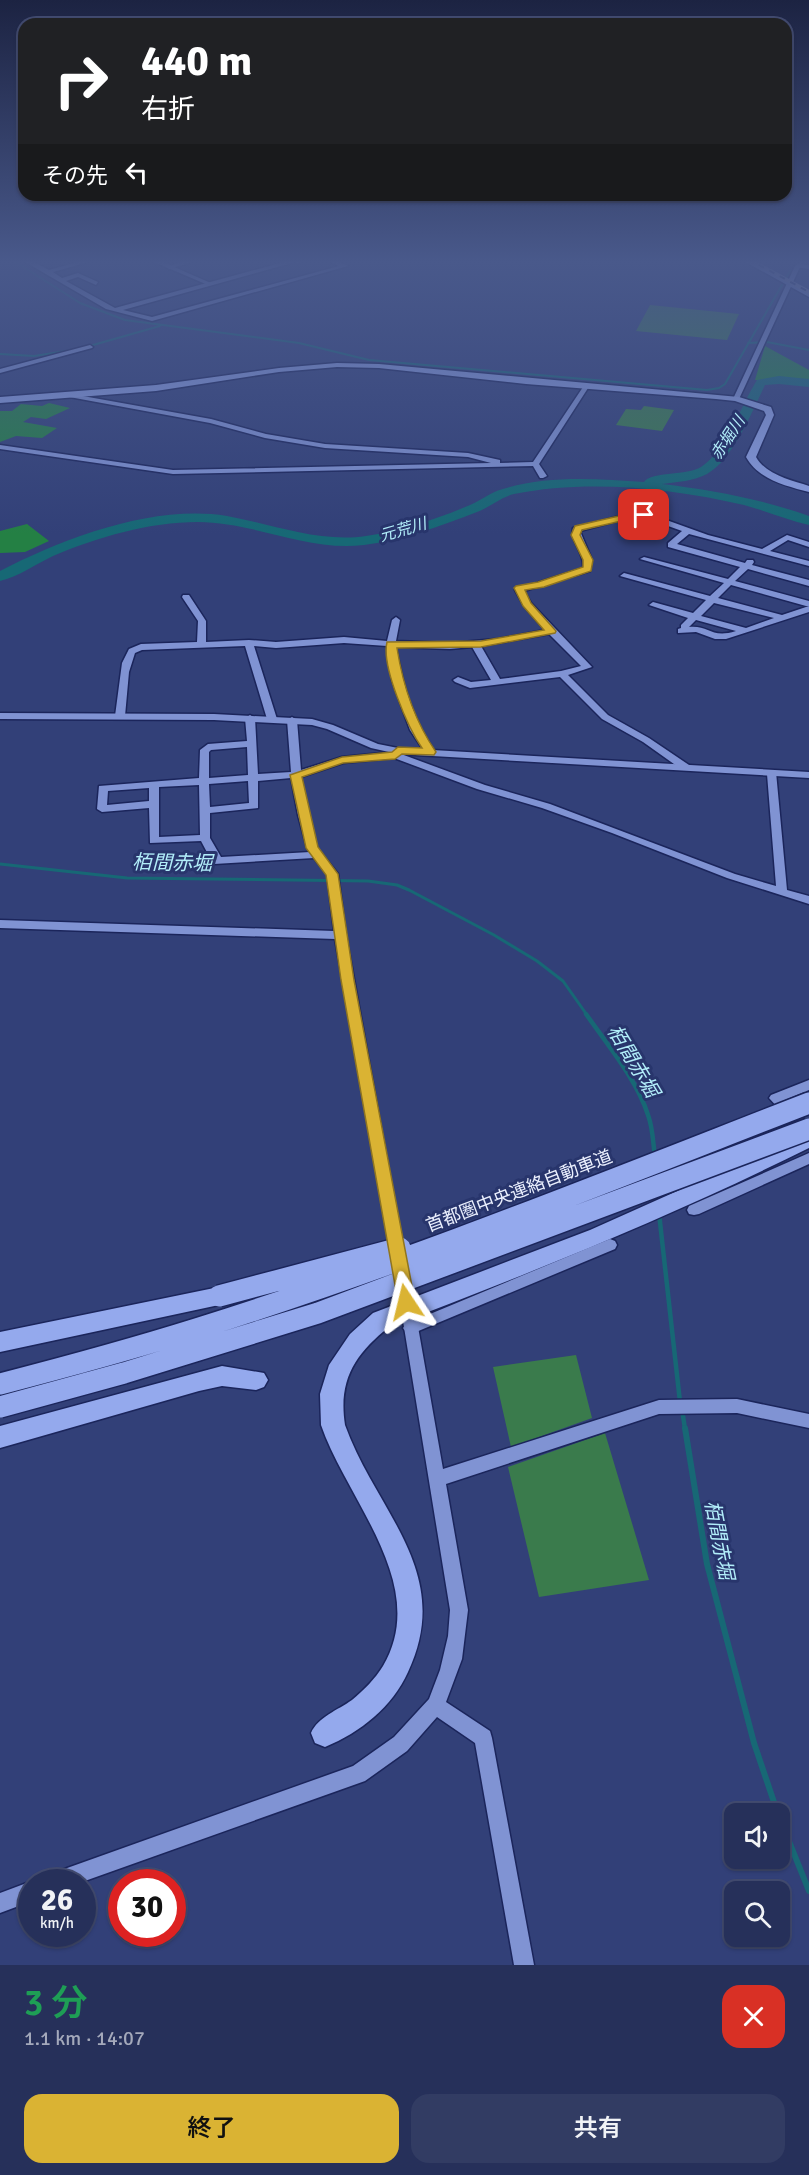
<!DOCTYPE html>
<html lang="ja">
<meta charset="utf-8">
<style>
body{margin:0;font-family:Signika,"Noto Sans JP",sans-serif;background:#323c63;color:#f1f3f6;height:100vh;display:flex;flex-direction:column;font-size:22px;white-space:nowrap}
*{box-sizing:border-box;margin:0}
p{font-size:20px;color:#a4a9bb}
.icon{flex:none;width:33px;height:33px;fill:none;stroke:currentColor;stroke-width:2;stroke-linecap:round;stroke-linejoin:round}
.map{position:relative;height:1965px;overflow:hidden}
.panel{display:flex;flex-direction:column;background:#26305a;flex:1}
.panel>*{flex:none}
.hud{position:absolute;left:18px;top:18px;width:774px;height:183px;border-radius:18px;box-shadow:0 2px 4px #0004,0 0 0 2px #424b70;background:#202124;color:#fff;overflow:hidden}
.tools{position:absolute;left:724px;top:1803px;display:grid;gap:12px}
.tools a{display:grid;place-items:center;width:66px;height:66px;border-radius:12px;background:#26305a;box-shadow:0 2px 4px #0004,0 0 0 2px #424b70;font-size:30px}
.speed{position:absolute;left:18px;top:1869px;display:flex;gap:12px;font-size:30px;font-weight:700;text-align:center}
.speed>*{display:grid;place-content:center;width:78px;height:78px;border-radius:50%;background:#26305a;box-shadow:0 2px 4px #0004,0 0 0 2px #424b70;line-height:1}
.speed small{font-size:15px;font-weight:400}
.speed .limit{border:9px solid #d22;background:#fff;color:#111}
.pin{position:absolute;display:grid;place-items:center;width:51px;height:51px;color:#fff;margin:-26px;border-radius:12px;box-shadow:0 3px 9px #0006}
.me{position:absolute;width:66px;margin:-33px;rotate:350deg;stroke-linejoin:round;filter:drop-shadow(0 0 4px #0008)}
.turn{display:flex;align-items:center;gap:21px;height:126px;padding:0 24px;font-size:27px}
.turn .icon{width:78px;height:78px;stroke-width:2.5}
.turn b{display:block;font-size:42px;line-height:51px}
.then{display:flex;align-items:center;height:57px;padding:0 24px;background:#0003;gap:12px;font-size:22px}
.round{display:grid;place-items:center;flex:none;width:63px;height:63px;border-radius:18px;background:#323c63}
.head{display:flex;align-items:center;justify-content:space-between;height:102px;padding:0 24px}
h1{font-size:36px;font-weight:600;line-height:45px;color:#1e9e55}
.button{display:flex;gap:12px;margin-top:auto;padding:12px 24px}
.button a{flex:1;height:69px;border-radius:18px;background:#dab333;color:#111;font-size:24px;font-weight:600;line-height:69px;text-align:center}
.button a+a{background:#323c63;color:#f1f3f6}
.map>svg:first-child{display:block}
.green{fill:#3a7b4c}
.forest{fill:#248044}
.lines{fill:none;stroke-linecap:round;stroke-linejoin:round}
.stream-far3{stroke:#176875;stroke-width:2}
.stream-far2{stroke:#176875;stroke-width:3}
.stream-far1{stroke:#176875;stroke-width:4.5}
.stream{stroke:#176875;stroke-width:6}
.river{fill:#176875;fill-rule:evenodd}
.minor-casing{stroke:#1b255b;stroke-width:3}
.tertiary-casing{stroke:#1b255b;stroke-width:3}
.primary-casing{stroke:#1b255b;stroke-width:3}
.motorway-casing{stroke:#1b255b;stroke-width:3}
.minor{fill:#8093d3;fill-rule:evenodd}
.tertiary{fill:#8093d3;fill-rule:evenodd}
.primary{fill:#8ca0e3;fill-rule:evenodd}
.motorway{fill:#94a9ed;fill-rule:evenodd}
.rail-casing{stroke:#939cbe;stroke-width:4}
.rail{stroke:#28356c;stroke-width:2;stroke-dasharray:6;stroke-linecap:butt}
.motorway-bridge-casing{stroke:#1b255b;stroke-width:24;stroke-linecap:butt}
.motorway-bridge{stroke:#94a9ed;stroke-width:21}
.route{fill:#dab333;stroke:#8e7421;stroke-width:1.5}
.labels{text-anchor:middle;dominant-baseline:central;stroke-width:6;stroke-linejoin:round;paint-order:stroke}
.far-water-label{font-size:16px;font-style:italic;fill:#b2eefa;stroke:#28356c}
.street-label{font-size:18px;fill:#ebf0fe;stroke:#28356c}
.water-label{font-size:20px;font-style:italic;fill:#b2eefa;stroke:#28356c}
</style>
<div class="map">
<svg width="809" height="1965" viewBox="0 0 809 1965">
<rect width="100%" height="100%" fill="#324078"/>
<!-- green -->
<path class="green" d="M650 305 739 314 727 340 636 331Z
M644 406 674 410 662 431 616 425 626 409 641 410Z
M576 1355 592 1418 511 1447 493 1367Z
M605 1433 649 1580 539 1597 508 1467Z"/>
<!-- forest -->
<path class="forest" d="M765 346 809 370V380H755Z
M49 403 70 408 46 419 31 417 23 422 57 428 42 438 16 436 0 442V411H12L21 404 42 406Z
M27 524 49 541 25 552 0 553V531Z"/>
<g class="lines">
<!-- stream-far3 -->
<path class="stream-far3" d="M11 259 80 303 125 320 299 343 369 360 707 390 719 388 725 384 790 271
M748 343 767 342 809 350
M86 347 160 326
M0 354 34 356 73 350"/>
<!-- stream-far2 -->
<path class="stream-far2" d="M0 864 127 878 368 881 397 885 409 890 494 935 537 961 563 981 587 1015"/>
<!-- stream-far1 -->
<path class="stream-far1" d="M586 1014C607 1044 637 1080 648 1115 653 1128 653 1143 655 1157
M659 1213 680 1402
M682 1409 685 1429"/>
<!-- stream -->
<path class="stream" d="M685 1428 707 1564 754 1743 778 1814
M780 1819 809 1891"/>
<!-- river -->
<path class="river" d="M779 376 809 379V387L779 384 765 385C753 410 732 461 707 474 694 481 677 482 662 484 712 490 761 499 809 516V525C787 520 766 511 744 505 672 488 587 479 514 494 501 497 490 507 477 512 441 526 403 540 364 545 308 552 254 522 198 522 149 522 98 537 53 556 36 564 18 577 0 581V571C64 538 154 504 227 516 272 524 319 543 366 536 401 531 437 519 470 505 482 500 491 492 503 489 547 475 598 479 644 482 652 471 687 476 701 467 727 450 741 405 757 380Z"/>
<defs>
<path id="minor" d="M20 259H28L49 270 88 259H99L53 272 62 278 78 273 98 282 96 285 78 277 66 281 115 308 295 259H306L123 310 152 317 339 266 324 259H333L348 266 152 321 106 309Z
M191 259H202L169 269 166 267Z
M740 259H748L809 293V297Z
M798 264 809 265V269L796 267Z
M90 345 93 347 92 348 0 373V369Z
M585 384 590 385 539 464 547 476 543 478H540L533 466 173 474 0 449V445L173 470 491 463 468 457 325 448 265 438 210 423 64 396V394L66 393 211 419 266 434 325 444 468 453 500 460V463L533 462Z
M632 513H647L708 535 762 549 787 535 809 542V547L788 540 770 551 809 561V566L689 534 677 544 745 563 747 560H753L754 562 752 565 809 580V586L748 569 735 581 809 601V612L726 639H715L696 632 678 633V629L681 628V625L688 618 649 605 653 602 693 613 706 600 620 576 624 573 710 596 724 583 640 559 644 557 728 579 740 567 668 547V543L682 531 643 517H632L580 531 592 560 590 571 524 591 531 603 592 667 568 675 608 715 649 738 689 765V769H681L643 742 602 719 560 677 470 688 455 682 453 680 458 677 471 682 491 680 472 647 450 649 396 647C403 686 412 719 435 752L430 755 426 754 410 730 392 680 387 646 344 643 276 648 254 646 277 719 272 722 267 719 245 646 142 650 135 653 129 672 125 716 120 719 115 716 122 663 129 649 141 644 197 642 198 621 182 597 183 595H189L206 621V642L249 640 276 642 344 637 387 641 392 620 396 617 400 620 396 641 450 643 497 639 545 630 524 606 515 590 583 568C585 553 570 542 573 528ZM731 585 806 606H809L782 615 718 598ZM714 603 774 618 746 628 701 616ZM696 620 736 631C711 639 709 625 689 627ZM549 634 581 666 561 671 500 679 481 646Z
M250 715 255 718 258 774 291 772 287 720 292 717 297 720 301 770 342 757 392 752 398 748 403 751 401 754 485 785 550 804 735 874 776 886 767 774 772 771 776 772 787 890 809 896V904L727 878 612 833 542 808 477 789 394 758 343 763 301 777 308 815 317 848 338 874 346 935 404 1254 402 1258 397 1260 392 1258 335 939 0 928V920L334 931 327 874 314 858 164 867 159 864 160 862 210 858 201 841 150 843 149 808 102 812 97 809 99 786 199 778 200 750 208 744 247 741 245 718ZM247 747 248 775 209 778V752L211 750ZM291 778 298 815 307 848 310 852 221 857 210 838V813L258 808V781ZM248 781 249 803 210 807 209 784ZM199 785 200 835 159 837V787ZM149 788V801L107 805 108 791Z
M809 1080V1090L785 1100 809 1125 808 1137 803 1135 769 1098 771 1095Z
M809 1153V1164L699 1214 694 1215 689 1214 687 1210 689 1206Z
M402 1271 407 1273C411 1281 415 1298 411 1306L406 1308 401 1306C397 1298 393 1281 397 1273Z
M410 1315 415 1317 417 1321 443 1469 659 1400 737 1399 809 1414V1428L737 1413 659 1414 446 1484 468 1610 462 1659 446 1702 490 1731 492 1738 534 1965H514L475 1743 437 1717 407 1751 365 1781 82 1882H46L49 1875 56 1872 353 1766 394 1737 429 1699 440 1670 448 1636 450 1610 403 1321 405 1317Z
M32 1881 36 1882H32V1901L0 1913V1893Z"/>
<path id="tertiary" d="M147 259H156L213 284 208 285Z
M291 259H299L301 261 298 263Z
M803 259 809 260 800 267 739 399 734 400 733 399 795 266Z
M0 713 214 714 312 719 333 725 378 744 398 748 809 772V778L398 754 371 748 327 729 312 725 214 720 0 719Z
M610 1239 615 1241 617 1245 615 1249 416 1332 411 1334 406 1332 403 1328 406 1324Z"/>
<path id="primary" d="M337 363 379 364 739 397 771 407 774 415 756 457C766 475 791 480 809 486V492C786 486 758 479 746 457L766 415 764 411 735 401 716 399 526 384 379 368 337 367 279 372 156 391 0 403V397L156 385 279 368Z"/>
<path id="motorway" d="M809 1132V1148C672 1216 531 1273 389 1327 355 1354 338 1380 345 1425 376 1512 455 1572 408 1672 392 1707 361 1732 325 1747L315 1743 311 1733C318 1717 338 1710 352 1700 364 1690 375 1679 383 1666 431 1585 346 1499 321 1425L320 1394 329 1365 350 1334 373 1313 590 1230Z
M219 1287 227 1290 230 1296 227 1302 219 1305 0 1352V1332Z
M222 1366 264 1373 268 1380 264 1387 256 1390 222 1386 199 1391 0 1448V1426Z"/>
</defs>
<!-- minor casing -->
<use href="#minor" class="minor-casing"/>
<!-- tertiary casing -->
<use href="#tertiary" class="tertiary-casing"/>
<!-- primary casing -->
<use href="#primary" class="primary-casing"/>
<!-- motorway casing -->
<use href="#motorway" class="motorway-casing"/>
<!-- minor -->
<use href="#minor" class="minor"/>
<!-- tertiary -->
<use href="#tertiary" class="tertiary"/>
<!-- primary -->
<use href="#primary" class="primary"/>
<!-- motorway -->
<use href="#motorway" class="motorway"/>
<defs>
<path id="rail" d="M748 259 809 292"/>
</defs>
<!-- rail casing -->
<use href="#rail" class="rail-casing"/>
<!-- rail -->
<use href="#rail" class="rail"/>
<defs>
<path id="motorway-bridge" d="M219 1296 400 1248
M0 1384C66 1367 132 1349 196 1329 404 1264 606 1182 809 1103
M0 1407 124 1373 318 1313 809 1129"/>
</defs>
<!-- motorway-bridge casing -->
<use href="#motorway-bridge" class="motorway-bridge-casing"/>
<!-- motorway-bridge -->
<use href="#motorway-bridge" class="motorway-bridge"/>
</g>
<!-- sky -->
<linearGradient id="sky" x2="0" y2="1"><stop stop-color="#1c2342"/><stop offset="0.49" stop-color="#49598b"/><stop offset="1" stop-color="#49598b" stop-opacity="0"/></linearGradient>
<rect width="809" height="534" fill="url(#sky)"/>
<!-- route -->
<path class="route" d="M632 513 644 512 648 515 582 530 580 535 593 560 591 571 544 587 525 590 531 603 556 631 555 633 481 647 397 648C403 686 414 720 436 752L434 755 402 754 395 759 343 763 302 777 318 847 338 874 354 980 415 1302 412 1307 406 1309 400 1307 398 1302 341 980 326 875 306 848 290 775 342 757 392 752 398 747 422 748C408 728 381 666 387 642L481 641 544 630 523 606 514 588 516 586 538 582 583 567V560L571 535 575 526Z"/>
<g class="labels">
<!-- far-water labels -->
<g class="far-water-label">
<text transform="translate(728 438) rotate(-57)">赤堀川</text>
<text transform="translate(403 530) rotate(-16)">元荒川</text>
</g>
<!-- street labels -->
<g class="street-label">
<text transform="translate(519 1191) rotate(-21)">首都圏中央連絡自動車道</text>
</g>
<!-- water labels -->
<g class="water-label">
<text transform="translate(172 863) rotate(1)">栢間赤堀</text>
<text transform="translate(633 1061) rotate(59)">栢間赤堀</text>
<text transform="translate(719 1540) rotate(79)">栢間赤堀</text>
</g>
</g>
</svg>
<div class="tools">
<a><svg class="icon" aria-label="sound" viewBox="0 0 24 24"><path d="M4 9h4l5-4v14l-5-4H4zM17 9q2 3 0 6"/></svg></a>
<a><svg class="icon" aria-label="search" viewBox="0 0 24 24"><circle cx="10" cy="10" r="6"/><path d="M15 15l6 6"/></svg></a>
</div>
<div class="speed"><div>26<small>km/h</small></div><div class="limit">30</div></div>
<div class="pin" style="left:644px;top:515px;background:#d93025"><svg class="icon" aria-label="arrive" viewBox="0 0 24 24"><path d="M6 21V4h12l-3 4 3 4H6"/></svg></div>
<svg class="me" style="left:406px;top:1302px" viewBox="-20 -20 40 40"><path d="M0-17L14 15 0 8-14 15z" fill="#dab333" stroke="#fff" stroke-width="4"/></svg>
<div class="hud">
<div class="turn"><svg class="icon" aria-label="right" viewBox="0 0 24 24"><path d="M7 20v-9h11M14 6l5 5-5 5"/></svg><div><b>440 m</b>右折</div></div>
<div class="then">その先<svg class="icon" aria-label="left" viewBox="0 0 24 24"><path d="M17 20v-9H6M10 6l-5 5 5 5"/></svg></div>
</div>
</div>
<section class="panel">
<div class="head"><div><h1>3 分</h1><p>1.1 km · 14:07</p></div><a class="round" style="background:#d93025;color:#fff"><svg class="icon" aria-label="close" viewBox="0 0 24 24"><path d="M6 6l12 12M18 6L6 18"/></svg></a></div>
<div class="button"><a>終了</a><a>共有</a></div>
</section>
